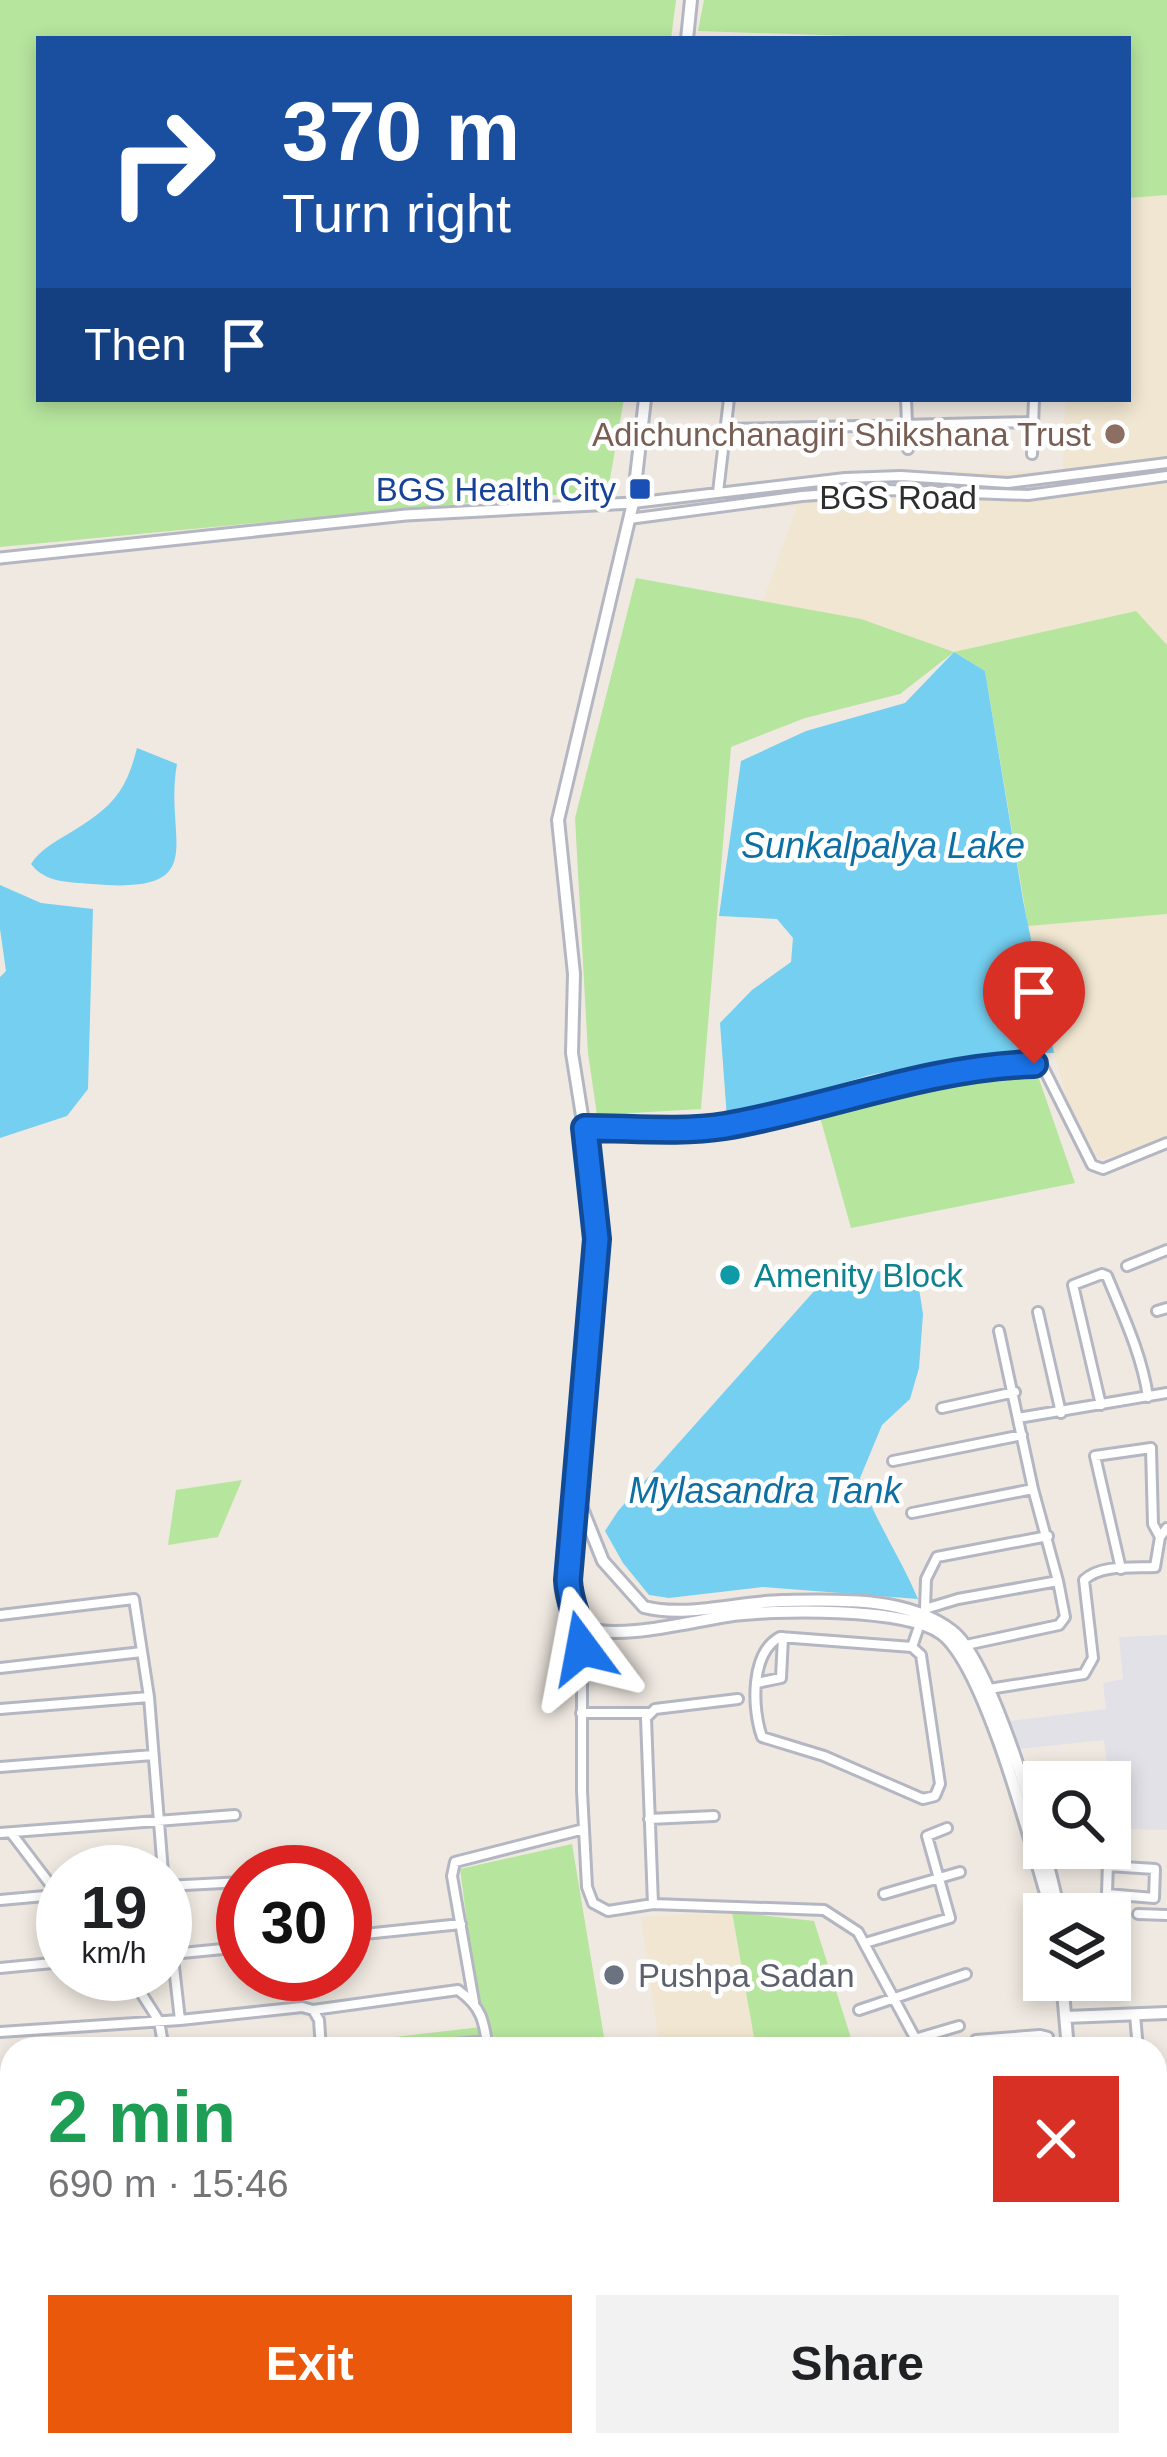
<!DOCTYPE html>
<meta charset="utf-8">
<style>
body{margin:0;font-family:Arial,sans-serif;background:#f2f2f2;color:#202124;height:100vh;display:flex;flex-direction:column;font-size:45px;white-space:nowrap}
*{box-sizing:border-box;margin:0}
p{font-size:39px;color:#757577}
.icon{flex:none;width:66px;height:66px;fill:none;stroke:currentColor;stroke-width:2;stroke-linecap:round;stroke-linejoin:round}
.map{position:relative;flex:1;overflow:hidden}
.details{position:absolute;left:0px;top:2037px;width:1167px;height:420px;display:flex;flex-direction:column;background:#fff;border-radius:36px 36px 0 0;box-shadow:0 6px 18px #0003}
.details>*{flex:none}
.banner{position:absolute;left:36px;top:36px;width:1095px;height:366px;border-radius:0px;box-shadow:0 6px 18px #0003;background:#1a4fa0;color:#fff;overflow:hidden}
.tools{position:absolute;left:1023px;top:1761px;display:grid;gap:24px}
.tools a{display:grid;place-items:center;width:108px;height:108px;border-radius:0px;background:#fff;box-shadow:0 6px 18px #0003;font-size:60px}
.speed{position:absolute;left:36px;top:1845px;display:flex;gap:24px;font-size:60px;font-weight:700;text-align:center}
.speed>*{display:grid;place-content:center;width:156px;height:156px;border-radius:50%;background:#fff;box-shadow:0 6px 18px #0003;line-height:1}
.speed small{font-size:30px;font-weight:400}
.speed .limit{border:18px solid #d22;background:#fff;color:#111}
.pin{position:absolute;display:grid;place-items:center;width:102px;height:102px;color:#fff;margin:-123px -51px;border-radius:50% 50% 50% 0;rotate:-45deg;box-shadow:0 0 12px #0007}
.pin .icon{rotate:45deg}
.me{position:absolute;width:132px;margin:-66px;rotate:347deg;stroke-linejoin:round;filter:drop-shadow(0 0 9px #0008)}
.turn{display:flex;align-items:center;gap:42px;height:252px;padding:0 48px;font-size:54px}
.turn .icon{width:156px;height:156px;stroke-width:2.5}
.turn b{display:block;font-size:84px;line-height:102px}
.then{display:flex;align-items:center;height:114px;padding:0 48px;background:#0003;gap:24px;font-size:45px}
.round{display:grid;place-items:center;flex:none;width:126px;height:126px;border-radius:0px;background:#f2f2f2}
.head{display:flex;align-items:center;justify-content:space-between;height:204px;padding:0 48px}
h1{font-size:72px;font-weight:800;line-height:90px;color:#1e9e55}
.button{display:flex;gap:24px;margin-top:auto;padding:24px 48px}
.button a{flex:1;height:138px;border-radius:0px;background:#ea580c;color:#fff;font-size:48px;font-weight:800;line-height:138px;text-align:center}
.button a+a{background:#f2f2f2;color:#202124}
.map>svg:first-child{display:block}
.industrial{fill:#e3e1e8}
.education{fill:#f0e6d1}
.green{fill:#b6e59e}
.water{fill:#75cff0}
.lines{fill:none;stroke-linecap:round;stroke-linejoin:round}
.minor-casing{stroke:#b4b7c1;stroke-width:14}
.tertiary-casing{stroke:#b4b7c1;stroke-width:15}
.secondary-casing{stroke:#b4b7c1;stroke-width:16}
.minor{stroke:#fff;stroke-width:8}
.tertiary{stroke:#fff;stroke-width:9}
.secondary{stroke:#fff;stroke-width:10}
.route-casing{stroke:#114b97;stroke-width:30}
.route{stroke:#1a73e8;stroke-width:21}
.education-dot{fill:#8d6e63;stroke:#fff;stroke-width:4.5}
.transit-dot{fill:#1a4fb4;stroke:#fff;stroke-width:4.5}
.culture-dot{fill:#0f9aa8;stroke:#fff;stroke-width:4.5}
.worship-dot{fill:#6b7280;stroke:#fff;stroke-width:4.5}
.labels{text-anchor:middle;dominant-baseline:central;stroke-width:9;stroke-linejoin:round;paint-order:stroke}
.education-label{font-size:33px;fill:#785e54;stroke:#fff;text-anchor:end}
.transit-label{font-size:33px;fill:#164399;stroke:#fff;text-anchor:end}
.street-label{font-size:33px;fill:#2e2e2e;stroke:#fff}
.culture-label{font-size:33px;fill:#0d838f;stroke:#fff;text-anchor:start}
.worship-label{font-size:33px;fill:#5b616d;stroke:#fff;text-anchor:start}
.water-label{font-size:36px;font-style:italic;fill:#0d6fa3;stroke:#fff}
</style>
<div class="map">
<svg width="1167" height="2457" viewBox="0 0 1167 2457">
<rect width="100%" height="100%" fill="#efe9e1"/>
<!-- industrial -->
<path class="industrial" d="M1167 1635V1830L1116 1829 1104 1740 1020 1749 1009 1721 1106 1709 1103 1683 1123 1679 1119 1637Z
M12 2162V2439L0 2441V2164Z
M189 2445H444L449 2454 443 2457H190Z"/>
<!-- education -->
<path class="education" d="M1167 195V645L1135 611 954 652 861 619 762 604 797 506 656 518V492L881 472 1063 471 1065 399H1128V198Z
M1167 914V1145L1099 1159 1069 1105 1054 1053 1028 926Z
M732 1912 755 2044 726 2049H660L641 1917Z"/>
<!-- green -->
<path class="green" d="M0 0H676L671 39H39V399H624L608 490 0 547Z
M704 0H1167V195L1128 198V39H946L698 31Z
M636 578 861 619 954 652 1136 611 1167 645V914L1028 926 985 671 954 652 900 694 805 718 731 747 701 1109 597 1115 588 1053 575 818Z
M985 1074 1038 1076 1075 1183 851 1228 818 1110Z
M242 1480 218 1537 168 1545 176 1490Z
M572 1844 606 2049H334V2044L481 2027 460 1869Z
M732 1912 814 1921 851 2038 860 2049H726L755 2043Z"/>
<!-- water -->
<path class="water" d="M954 652 985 671 1023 900 1054 1053 980 1054 870 1075 727 1118 720 1023 752 990 791 962 793 938 777 919 719 916 741 761 806 731 905 703Z
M137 748 177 764C163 840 215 895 92 884 70 882 45 883 31 864 40 850 53 843 68 834 109 809 125 796 137 748Z
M0 885 41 903 93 909 88 1089 67 1116 0 1138V977L6 971 0 929Z
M916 1269 923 1314 919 1368 910 1399 882 1425 860 1478C875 1521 901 1558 918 1599L763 1587 669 1598 649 1595 623 1563 605 1531 618 1511 816 1289 854 1273Z"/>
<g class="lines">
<defs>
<path id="minor" d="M906 399 908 449
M726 429 1033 422
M1032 454 1034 399
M718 492 729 399
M633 503 845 478 901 476 1008 483 1167 463
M629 519 802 496 887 490 1028 495 1167 476
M585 1128C631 1128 681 1133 725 1125 788 1115 994 1041 1044 1069L1092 1165 1103 1169 1167 1143
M1127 1266 1167 1250
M1157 1311 1167 1308
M1038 1312 1061 1413
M1101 1405 1073 1285 1102 1274 1107 1276C1123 1315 1142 1355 1148 1397
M942 1408 1015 1392
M1018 1418 1167 1393
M893 1461 1022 1435
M912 1513 1033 1489
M1121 1569 1095 1456 1151 1448 1153 1524 1160 1537
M925 1609 926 1579 937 1557 1048 1536
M0 1615 134 1599 149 1697 163 1872
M582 1627V1791L587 1887 593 1903 608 1911 653 1904 824 1910 858 1932 921 2049
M780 1637 912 1647 921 1655 940 1784 935 1796 923 1799 824 1756 762 1737C752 1709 750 1653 780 1637Z
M966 1645 1059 1625 1065 1617 1058 1581
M912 1647 925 1609 958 1599 1058 1581 1033 1489 999 1331
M0 1668 142 1652
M757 1683 781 1678 783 1637
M989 1689 1084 1674 1093 1658 1084 1580C1101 1564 1133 1568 1155 1567L1160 1537 1167 1528
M0 1709 149 1697
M581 1713H649
M0 1767 153 1755
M649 1819 714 1816
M0 1833 235 1815
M12 1834 63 1901
M1043 1860 1112 1861
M1108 1866 1155 1869 1154 1898 1107 1894 1108 1861
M165 1886 243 1882
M165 1887 180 2020
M884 1894 960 1872
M0 1900 56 1895
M653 1904 646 1718 655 1709 738 1699
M1138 1914 1167 1915
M345 1936 461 1924
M865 1943 950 1918 927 1836 947 1828
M172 1954 243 1947
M0 1968 63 1962
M129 1974 159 2021 164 2049
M474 2002 452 1876 455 1862 584 1829
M313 2010 458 1990C482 2007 484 2021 488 2049
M859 2010 966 1974
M1135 2015 1138 2049
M0 2032 180 2020 302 2007 313 2010 319 2020 321 2049
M915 2039 959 2026
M399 2049 487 2041
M974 2049 976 2040 1040 2035 1048 2037 1049 2049
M0 2084 12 2083
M1155 2318 1167 2316
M455 2445 465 2457
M866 2445 871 2457
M900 2457 922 2445"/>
<path id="tertiary" d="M0 558 406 515 633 503"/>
<path id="secondary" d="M687 39 691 0
M645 399 633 503 558 820 574 974 572 1053 595 1197 597 1239 569 1604 582 1627C618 1641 687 1622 727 1616 772 1609 907 1607 942 1634 987 1669 1034 1855 1052 1914
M581 1506 603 1561 644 1607C687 1618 737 1602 782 1601 836 1600 907 1596 952 1631 992 1661 1050 1860 1059 1914
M1062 1980 1068 2049
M1066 2017 1167 2013
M781 2457 793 2445"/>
</defs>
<!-- minor casing -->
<use href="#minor" class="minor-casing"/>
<!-- tertiary casing -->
<use href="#tertiary" class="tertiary-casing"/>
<!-- secondary casing -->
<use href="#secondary" class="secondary-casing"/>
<!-- minor -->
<use href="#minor" class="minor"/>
<!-- tertiary -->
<use href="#tertiary" class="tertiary"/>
<!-- secondary -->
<use href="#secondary" class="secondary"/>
</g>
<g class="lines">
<defs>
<path id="route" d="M582 1648C582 1623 569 1606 568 1580L597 1239 585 1128C630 1128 680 1133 725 1126 829 1108 927 1067 1034 1064"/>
</defs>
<!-- route casing -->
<use href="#route" class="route-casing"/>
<!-- route -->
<use href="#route" class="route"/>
</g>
<!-- markers -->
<circle class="education-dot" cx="1115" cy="434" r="12"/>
<rect class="transit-dot" x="628" y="477" width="24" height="24" rx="6"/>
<circle class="culture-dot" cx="730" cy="1275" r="12"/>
<circle class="worship-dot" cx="614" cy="1975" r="12"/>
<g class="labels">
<!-- education labels -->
<g class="education-label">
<text x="1091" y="434">Adichunchanagiri Shikshana Trust</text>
</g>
<!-- transit labels -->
<g class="transit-label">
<text x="616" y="489">BGS Health City</text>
</g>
<!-- street labels -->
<g class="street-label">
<text x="898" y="497">BGS Road</text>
</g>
<!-- culture labels -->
<g class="culture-label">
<text x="754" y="1275">Amenity Block</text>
</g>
<!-- worship labels -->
<g class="worship-label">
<text x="638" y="1975">Pushpa Sadan</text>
</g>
<!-- water labels -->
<g class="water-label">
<text x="883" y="845">Sunkalpalya Lake</text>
<text x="765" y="1490">Mylasandra Tank</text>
</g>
</g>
</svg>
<div class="tools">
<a><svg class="icon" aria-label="search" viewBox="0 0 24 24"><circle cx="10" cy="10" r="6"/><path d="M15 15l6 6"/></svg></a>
<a><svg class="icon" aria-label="layers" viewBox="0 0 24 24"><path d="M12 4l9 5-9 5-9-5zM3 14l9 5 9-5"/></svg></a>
</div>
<div class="speed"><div>19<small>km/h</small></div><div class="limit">30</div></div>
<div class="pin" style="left:1034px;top:1064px;background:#d93025"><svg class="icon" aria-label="arrive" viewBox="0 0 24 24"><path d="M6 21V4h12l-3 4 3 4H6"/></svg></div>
<svg class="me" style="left:582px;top:1648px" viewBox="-20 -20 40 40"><path d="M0-17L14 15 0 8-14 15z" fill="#1a73e8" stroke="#fff" stroke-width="4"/></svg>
<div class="banner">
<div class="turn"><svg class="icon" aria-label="right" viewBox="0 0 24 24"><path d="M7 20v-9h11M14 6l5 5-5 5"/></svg><div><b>370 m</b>Turn right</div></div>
<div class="then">Then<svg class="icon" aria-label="arrive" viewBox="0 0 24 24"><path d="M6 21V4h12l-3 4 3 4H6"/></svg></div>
</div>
<section class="details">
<div class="head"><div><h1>2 min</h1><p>690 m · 15:46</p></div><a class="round" style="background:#d93025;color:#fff"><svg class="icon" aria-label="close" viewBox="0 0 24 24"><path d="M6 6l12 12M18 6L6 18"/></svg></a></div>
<div class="button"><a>Exit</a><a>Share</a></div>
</section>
</div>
